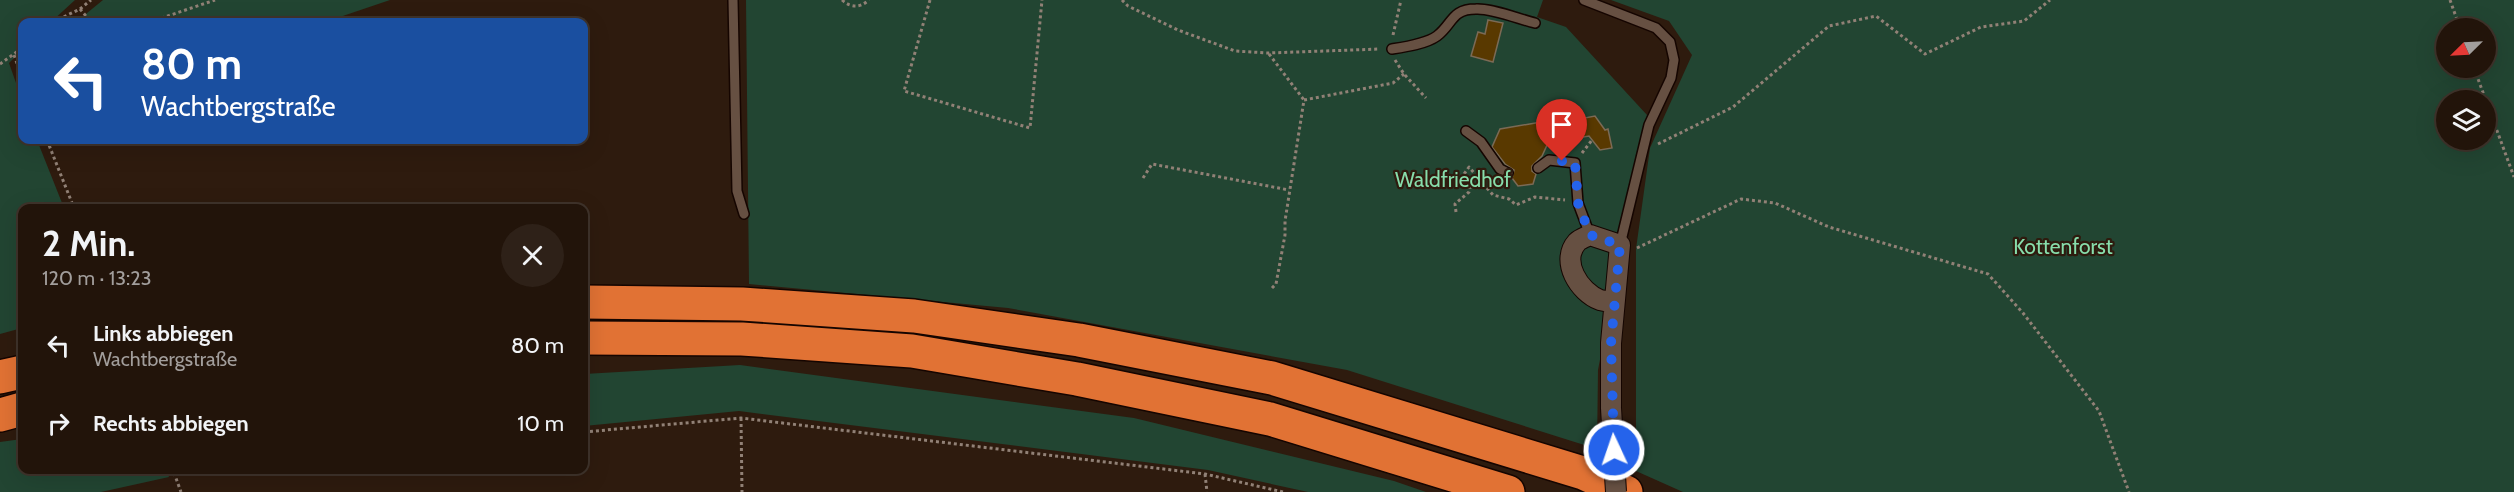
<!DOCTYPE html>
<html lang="de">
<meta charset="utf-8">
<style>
body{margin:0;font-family:Cabin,sans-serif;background:#2e2118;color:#f1f3f6;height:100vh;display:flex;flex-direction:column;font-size:22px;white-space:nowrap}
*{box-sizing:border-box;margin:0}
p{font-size:20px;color:#a29e9c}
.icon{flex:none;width:33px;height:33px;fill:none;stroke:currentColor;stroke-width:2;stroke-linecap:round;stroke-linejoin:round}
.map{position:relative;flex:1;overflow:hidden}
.drawer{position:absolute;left:18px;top:204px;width:570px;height:270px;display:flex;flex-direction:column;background:#22140a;border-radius:12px;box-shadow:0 6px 24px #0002,0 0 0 2px #3f332b}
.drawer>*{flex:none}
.banner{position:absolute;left:18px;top:18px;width:570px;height:126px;border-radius:12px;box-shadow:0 6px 24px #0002,0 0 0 2px #3f332b;background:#1a4fa0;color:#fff;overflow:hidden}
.needle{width:39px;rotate:246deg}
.controls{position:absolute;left:2436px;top:18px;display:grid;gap:12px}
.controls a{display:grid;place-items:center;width:60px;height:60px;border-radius:50%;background:#22140a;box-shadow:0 6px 24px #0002,0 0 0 2px #3f332b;font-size:30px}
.pin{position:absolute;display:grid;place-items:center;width:51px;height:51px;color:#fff;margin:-62px -26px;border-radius:50% 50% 50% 0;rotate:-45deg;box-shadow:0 0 6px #0007}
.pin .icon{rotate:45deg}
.me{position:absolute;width:66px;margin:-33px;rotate:357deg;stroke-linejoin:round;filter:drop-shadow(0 0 4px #0008)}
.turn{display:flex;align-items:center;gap:21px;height:126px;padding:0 24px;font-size:27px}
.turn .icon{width:78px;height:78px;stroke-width:2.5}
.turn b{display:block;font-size:42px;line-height:51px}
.round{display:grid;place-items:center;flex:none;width:63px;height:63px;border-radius:32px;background:#2e2118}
.head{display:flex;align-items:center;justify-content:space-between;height:102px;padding:0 24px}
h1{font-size:36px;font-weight:700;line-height:45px}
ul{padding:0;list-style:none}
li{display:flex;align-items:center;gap:18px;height:78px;padding:0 24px}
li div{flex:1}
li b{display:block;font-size:22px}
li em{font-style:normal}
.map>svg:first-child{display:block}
.green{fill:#224532;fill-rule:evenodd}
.building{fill:#593900;stroke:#7b6a55;stroke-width:1.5}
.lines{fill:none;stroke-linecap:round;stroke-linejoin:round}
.service-casing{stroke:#150500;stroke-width:12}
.minor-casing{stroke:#150500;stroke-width:22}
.motorway-casing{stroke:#150500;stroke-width:36}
.path{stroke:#918176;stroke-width:3;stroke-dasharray:3 3;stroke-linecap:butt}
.service{stroke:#665042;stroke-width:9}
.minor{stroke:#665042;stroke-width:20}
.motorway{stroke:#e17234;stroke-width:33}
.minor-bridge-casing{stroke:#150500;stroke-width:22;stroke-linecap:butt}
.minor-bridge{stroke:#665042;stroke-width:20}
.route{stroke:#2563eb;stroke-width:10;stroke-dasharray:0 18}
.labels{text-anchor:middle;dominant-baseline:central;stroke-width:4.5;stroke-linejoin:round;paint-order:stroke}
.park-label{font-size:21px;fill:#87ddab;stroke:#2e1b0e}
</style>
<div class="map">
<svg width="2514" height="492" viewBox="0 0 2514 492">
<rect width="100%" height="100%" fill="#2e1b0e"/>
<!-- green -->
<path class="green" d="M0 0H75L51 22H22V50L9 63 22 100V140H37L64 208H22V328L0 334Z
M103 0H390L325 22H76Z
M746 0H1543L1537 17 1566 27 1647 115 1598 370 1597 449 1347 370 1008 308 749 284Z
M1611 0H2514V492H1683L1636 471V249L1650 148 1692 55 1669 21ZM2446 28H2486V68H2446ZM2486 100V140H2446V100Z
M740 365 1134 418 1394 481 1426 492H1308L1208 470 739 411 584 426V374Z
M22 439V470H166L169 477 101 492H0V442Z"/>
<!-- building -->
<path class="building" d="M1488 20 1503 23 1493 62 1471 56 1478 32 1485 34Z
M1561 112 1569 121 1595 116 1605 130 1608 129 1612 148 1600 150 1589 136 1548 143 1542 156 1532 166V171L1536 174 1533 184 1518 186 1512 178 1514 170 1505 164 1492 147 1500 129 1541 122 1544 115Z"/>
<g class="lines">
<defs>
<path id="service" d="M733 0 737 191 744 214
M1584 0 1656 28 1670 42 1674 60 1671 78 1649 125 1620 245
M1392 49C1405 47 1426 44 1437 36 1453 24 1451 9 1476 9 1491 8 1519 19 1535 23
M1466 131 1481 142 1500 169 1508 173
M1538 168 1549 160 1575 163 1578 203 1590 235"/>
<path id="minor" d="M1611 408V343L1620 245 1590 235C1586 237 1580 239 1577 242 1560 261 1579 292 1600 300 1604 301 1609 302 1614 302"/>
<path id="motorway" d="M584 302 742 304 914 316 1079 340 1272 378 1583 473 1626 492
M584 338 742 339 912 351 1077 379 1270 419 1508 492
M0 377 22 372
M0 415 22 409"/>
</defs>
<!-- service casing -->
<use href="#service" class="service-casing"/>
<!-- minor casing -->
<use href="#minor" class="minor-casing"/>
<!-- motorway casing -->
<use href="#motorway" class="motorway-casing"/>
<!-- path -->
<path class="path" d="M842 0C851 8 860 8 869 0
M930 0 904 91 1030 128 1042 0
M1122 0 1128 6 1178 30 1235 51 1268 53 1380 49
M2450 0 2460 28
M80 9 91 22
M53 22 80 9 91 0
M150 22 215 0
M1393 35 1401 0
M1269 54 1304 100
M14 55 22 77
M1395 60 1404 74 1426 98
M0 64 22 48
M2474 68 2514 177
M47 140 74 208
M1658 144 1733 107 1829 26 1876 16 1925 54 1981 27 2024 21 2050 0
M1582 153 1592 140
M1143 178 1152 164 1289 190
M1456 212 1455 204 1469 192 1470 188 1462 177 1469 167 1493 195 1509 199 1516 205 1535 197 1565 200
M1637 248 1741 199 1775 203 1829 227 1988 274 2023 313 2099 411 2129 492
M1272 288 1276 284 1285 235V221L1304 100 1393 83 1404 74
M741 418 742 492
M584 432 741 418 1205 474 1283 492
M176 470H173L181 492
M1205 474 1207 492"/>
<!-- service -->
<use href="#service" class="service"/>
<!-- minor -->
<use href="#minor" class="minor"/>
<!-- motorway -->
<use href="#motorway" class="motorway"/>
<defs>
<path id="minor-bridge" d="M1611 408 1616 492"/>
</defs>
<!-- minor-bridge casing -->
<use href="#minor-bridge" class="minor-bridge-casing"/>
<!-- minor-bridge -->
<use href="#minor-bridge" class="minor-bridge"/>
</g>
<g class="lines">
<!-- route -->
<path class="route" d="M1562 161 1575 163 1578 203 1590 235 1620 245 1611 343 1614 450"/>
</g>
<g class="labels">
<!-- park labels -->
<g class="park-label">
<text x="1453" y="179">Waldfriedhof</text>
<text x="2063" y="246">Kottenforst</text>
</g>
</g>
</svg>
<div class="controls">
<a><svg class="needle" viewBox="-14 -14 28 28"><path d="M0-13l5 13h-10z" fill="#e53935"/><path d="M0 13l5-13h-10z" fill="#a29e9c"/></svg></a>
<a><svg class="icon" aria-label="layers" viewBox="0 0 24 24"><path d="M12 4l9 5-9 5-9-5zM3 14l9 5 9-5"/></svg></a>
</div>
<div class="pin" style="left:1562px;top:161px;background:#d93025"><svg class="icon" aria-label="arrive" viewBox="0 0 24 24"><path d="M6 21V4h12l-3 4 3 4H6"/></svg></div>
<svg class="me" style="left:1614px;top:450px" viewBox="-20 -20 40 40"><circle r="17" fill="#2563eb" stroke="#fff" stroke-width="3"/><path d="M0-11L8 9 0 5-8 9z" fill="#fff"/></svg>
<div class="banner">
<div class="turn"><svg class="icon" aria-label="left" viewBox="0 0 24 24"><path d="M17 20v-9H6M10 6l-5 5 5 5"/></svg><div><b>80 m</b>Wachtbergstraße</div></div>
</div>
<section class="drawer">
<div class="head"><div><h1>2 Min.</h1><p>120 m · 13:23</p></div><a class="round"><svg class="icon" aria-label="close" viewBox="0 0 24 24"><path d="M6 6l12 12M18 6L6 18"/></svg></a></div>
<ul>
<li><svg class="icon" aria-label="left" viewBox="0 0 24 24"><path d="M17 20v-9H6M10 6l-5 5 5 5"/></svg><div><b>Links abbiegen</b><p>Wachtbergstraße</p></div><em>80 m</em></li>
<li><svg class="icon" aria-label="right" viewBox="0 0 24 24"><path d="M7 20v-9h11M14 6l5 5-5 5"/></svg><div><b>Rechts abbiegen</b></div><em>10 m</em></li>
</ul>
</section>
</div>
